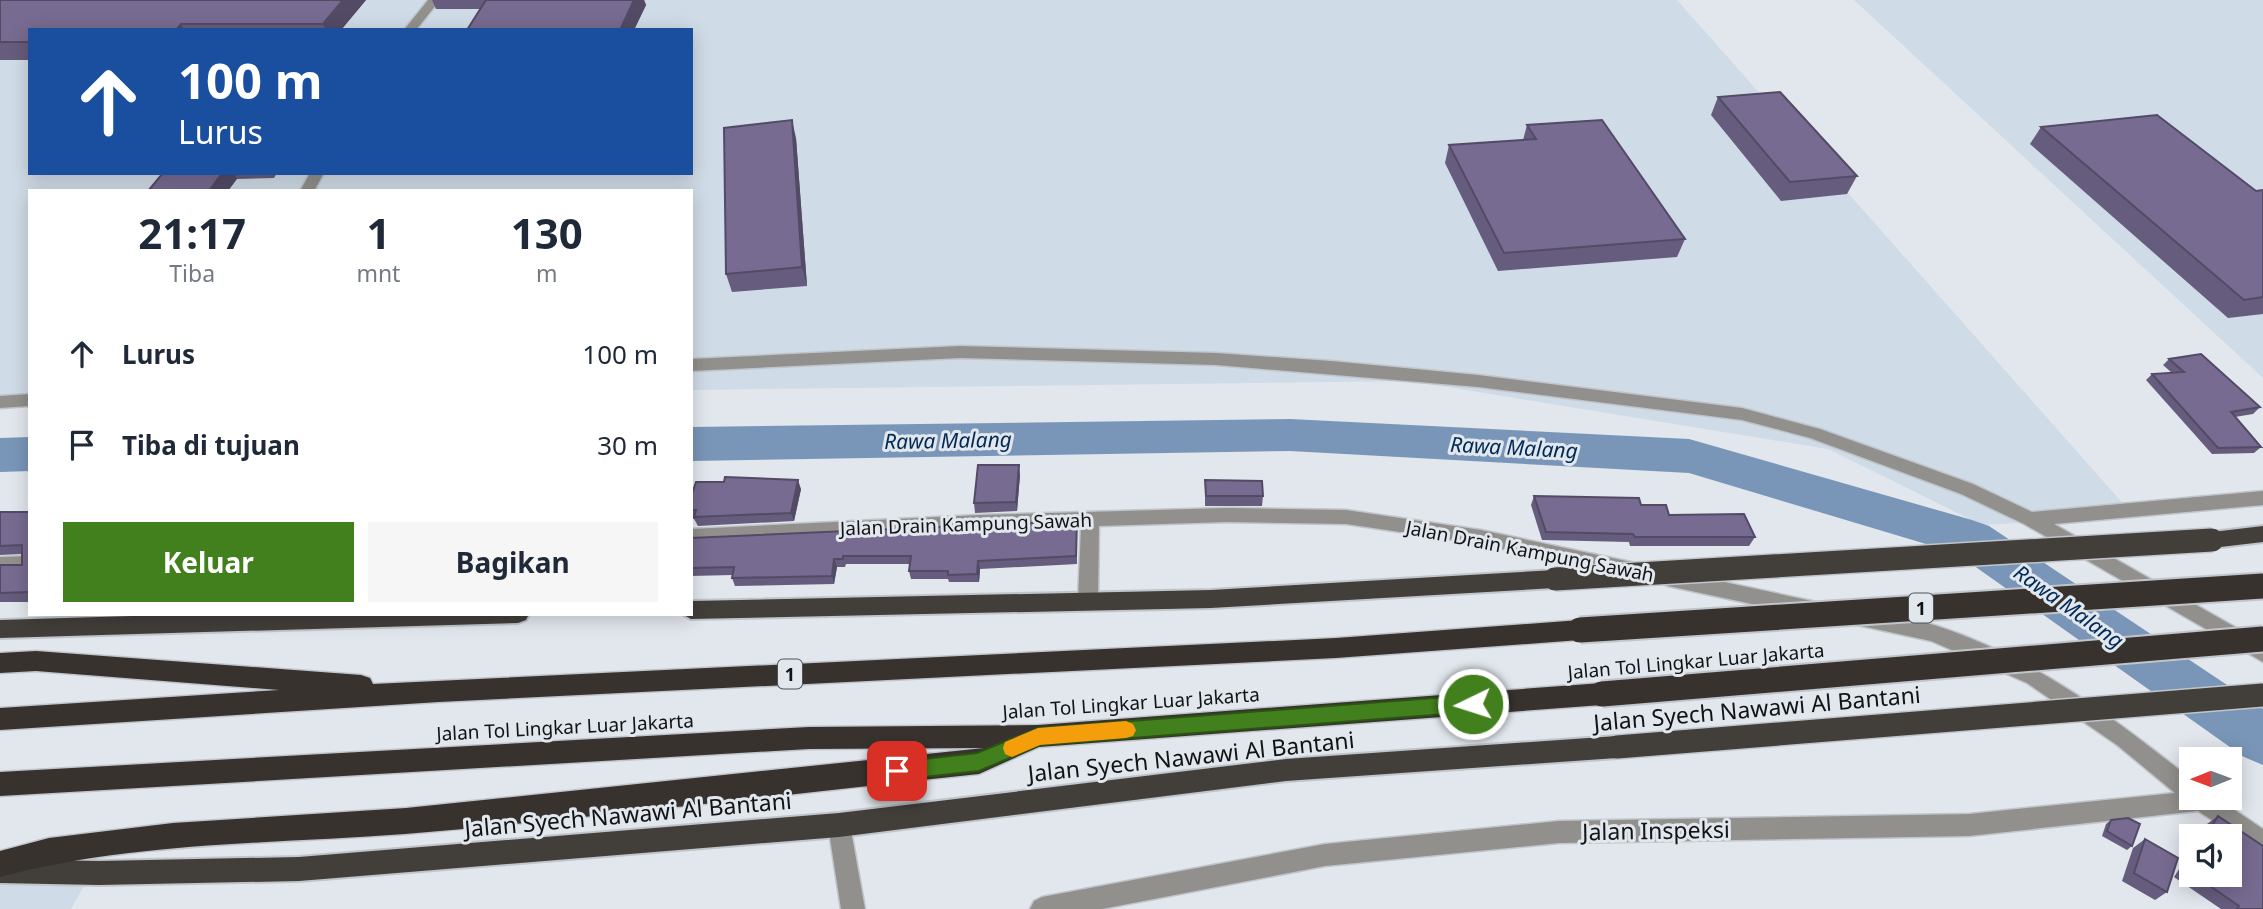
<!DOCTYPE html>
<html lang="id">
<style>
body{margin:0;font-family:"Noto Sans",sans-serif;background:#f6f6f7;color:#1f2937;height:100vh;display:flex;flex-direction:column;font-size:26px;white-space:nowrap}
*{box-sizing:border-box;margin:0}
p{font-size:23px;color:#747a83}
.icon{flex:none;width:38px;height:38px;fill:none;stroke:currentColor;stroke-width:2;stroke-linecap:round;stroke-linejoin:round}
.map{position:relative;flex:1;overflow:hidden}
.panel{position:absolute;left:28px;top:189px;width:665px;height:427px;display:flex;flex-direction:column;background:#fff;border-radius:0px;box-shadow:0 4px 18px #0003}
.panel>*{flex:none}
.banner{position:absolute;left:28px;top:28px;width:665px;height:147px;border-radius:0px;box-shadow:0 4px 18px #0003;background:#1a4fa0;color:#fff;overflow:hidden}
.needle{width:46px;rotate:269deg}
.buttons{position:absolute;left:2179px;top:747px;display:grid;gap:14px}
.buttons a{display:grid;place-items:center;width:63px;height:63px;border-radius:0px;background:#fff;box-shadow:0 4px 18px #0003;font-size:35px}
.pin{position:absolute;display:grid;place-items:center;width:60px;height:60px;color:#fff;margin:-30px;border-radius:14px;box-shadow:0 4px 10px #0006}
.me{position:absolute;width:77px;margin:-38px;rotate:266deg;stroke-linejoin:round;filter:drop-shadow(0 0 5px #0008)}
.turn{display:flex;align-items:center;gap:24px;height:147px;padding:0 35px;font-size:32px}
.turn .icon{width:91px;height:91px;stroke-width:2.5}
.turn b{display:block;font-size:49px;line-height:60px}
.eta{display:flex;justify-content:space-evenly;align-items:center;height:119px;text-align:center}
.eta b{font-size:42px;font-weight:700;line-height:49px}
.cta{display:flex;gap:14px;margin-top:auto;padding:14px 35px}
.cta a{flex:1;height:80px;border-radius:0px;background:#42801d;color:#fff;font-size:28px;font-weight:700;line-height:80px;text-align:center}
.cta a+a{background:#f6f6f7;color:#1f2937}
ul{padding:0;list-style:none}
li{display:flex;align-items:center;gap:21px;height:91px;padding:0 35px}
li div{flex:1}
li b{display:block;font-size:26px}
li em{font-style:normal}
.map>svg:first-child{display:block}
.built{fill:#cfdbe6;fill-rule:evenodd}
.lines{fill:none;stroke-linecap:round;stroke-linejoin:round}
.river{fill:#7996b8;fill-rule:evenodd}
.minor-casing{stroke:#c0c5ca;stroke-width:3}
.trunk-casing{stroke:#c0c5ca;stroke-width:4}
.motorway-casing{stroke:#c0c5ca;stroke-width:3}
.minor{fill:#92908d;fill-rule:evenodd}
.trunk{fill:#423e3a;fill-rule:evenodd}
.motorway{fill:#37322e;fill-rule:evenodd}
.trunk-bridge-casing{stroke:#c0c5ca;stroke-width:26;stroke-linecap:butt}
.motorway-bridge-casing{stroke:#c0c5ca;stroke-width:29;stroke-linecap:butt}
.trunk-bridge{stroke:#423e3a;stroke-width:23}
.motorway-bridge{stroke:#37322e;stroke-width:25}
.wall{fill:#665c7d}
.shaded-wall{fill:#534b66}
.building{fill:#776b91;stroke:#534b66;stroke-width:2}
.route{fill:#42801d;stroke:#2b5313;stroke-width:2}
.slow{fill:#f59e0b}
.labels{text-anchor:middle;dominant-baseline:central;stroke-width:6;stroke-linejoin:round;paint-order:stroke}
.shield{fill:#e1e7ed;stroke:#4f5356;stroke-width:2}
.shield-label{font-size:18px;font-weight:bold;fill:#111315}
.street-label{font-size:19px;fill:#111315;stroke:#e1e7ed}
.water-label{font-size:21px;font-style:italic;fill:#002a55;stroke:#e1e7ed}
.near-street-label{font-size:23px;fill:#111315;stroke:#e1e7ed}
</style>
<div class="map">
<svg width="2263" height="909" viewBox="0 0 2263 909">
<rect width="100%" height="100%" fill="#e1e7ed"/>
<!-- built -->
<path class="built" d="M0 0H1677L2134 516 1982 525 1828 449 1411 381 691 390V191H30V398H0ZM30 30H691V173H30Z
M1854 0H2263V378Z
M88 879 71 909H0V883Z"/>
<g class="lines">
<!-- river -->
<path class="river" d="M1290 419 1689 439 1972 520 1989 526 2263 709V765L2244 757 1956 553 1689 473 1290 451 691 461V427Z
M30 437V471L0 472V438Z"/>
<defs>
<path id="minor" d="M428 0H440L416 30H404Z
M310 173H324L314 191H300Z
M960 346 1216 353 1331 361 1478 375 1742 408 1820 429 1973 484 2032 512 2263 491V505L2054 524 2263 643V662L2024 524 1961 494 1810 438 1742 420 1478 387 1216 365 960 358 691 371V359Z
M30 394V406L0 408V396Z
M1227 508 1346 510 1481 530 1631 562 1638 565 1640 570 1638 575 1631 578 1481 544 1346 524 1227 522 1099 526 1098 602 1095 608 1088 610 1081 608 1078 602 1081 526 691 543V529L980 515Z
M30 556V572L0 573V557Z
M1668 570 1812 601 1819 603 1822 609 1819 615 1812 617 1668 586 1661 583 1658 578 1661 573Z
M1864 611C1888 616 1914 618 1937 626 2033 657 2113 717 2191 779V798H2217L2263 829V853L2198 811 1969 836 1559 843 1325 866 1102 909H1030L1034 901 1042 897 1325 844 1559 821 1969 814 2175 793 2117 745 2027 683 1931 641 1857 625 1854 619 1857 613Z
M839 814 847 818 850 825 865 909H841L828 825 831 818Z"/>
<path id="trunk" d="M2263 526V542L2212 548 2205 546 2202 540 2205 534 2212 532Z
M1555 570 1562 573 1566 579 1562 585 1555 588 1211 608 691 619 682 614H691V601L1211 590Z
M197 614H529L526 620 518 623 0 638V620Z
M1617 736 1625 740 1629 747 1625 754 1617 758 1286 781 839 837 299 881 99 885 0 883V859L99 861 299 857 839 813 1286 759Z"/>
<path id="motorway" d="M1580 620 1588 623 1592 630 1588 637 1580 640 1336 658 439 702 0 730V708L279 690 36 671 0 673V653L36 651 361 675 370 678 373 684 1336 638Z
M1602 683 1611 686 1614 694 1611 702 1602 705 1039 747 979 774C788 794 596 818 405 834 270 844 131 842 0 877V851L49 838 173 823 406 808 984 748 809 749 0 796V772L809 727 1038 725Z"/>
</defs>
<!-- minor casing -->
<use href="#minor" class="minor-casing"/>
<!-- trunk casing -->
<use href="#trunk" class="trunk-casing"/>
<!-- motorway casing -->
<use href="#motorway" class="motorway-casing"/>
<!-- minor -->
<use href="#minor" class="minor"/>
<!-- trunk -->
<use href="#trunk" class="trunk"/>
<!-- motorway -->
<use href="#motorway" class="motorway"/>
<defs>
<path id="trunk-bridge" d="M1555 579 2212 540
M1617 747 2263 695"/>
<path id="motorway-bridge" d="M1580 630 2263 586
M1602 694 2263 639"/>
</defs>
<!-- trunk-bridge casing -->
<use href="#trunk-bridge" class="trunk-bridge-casing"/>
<!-- motorway-bridge casing -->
<use href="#motorway-bridge" class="motorway-bridge-casing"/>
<!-- trunk-bridge -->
<use href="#trunk-bridge" class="trunk-bridge"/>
<!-- motorway-bridge -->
<use href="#motorway-bridge" class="motorway-bridge"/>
</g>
<!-- wall -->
<path class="wall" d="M0 0H366L341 30H30V60H0Z
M432 0H644L646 5 634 30H467L480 9H436Z
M1718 97 1857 176 1847 194 1781 201 1711 115Z
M1527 125 1685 239 1677 257 1498 271 1445 163 1449 145 1523 140Z
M2041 127 2256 191 2263 190V314L2228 318 2030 144Z
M796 138 807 286 732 292 726 274Z
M163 173H277L274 178 237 179Z
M2169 359 2260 407 2253 414 2235 417 2261 447 2254 453 2212 454 2146 380 2152 374 2172 373 2163 365Z
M1020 475 1017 511 975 513 974 503Z
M1205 480 1263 496 1262 506H1205Z
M801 489 794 521 698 526 694 519H691V497Z
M1534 496 1641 505 1669 515 1755 537 1749 546H1630L1629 542 1542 540 1531 505Z
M0 512H30V602H0V565H22V554L0 555Z
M1077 529V564L980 569 979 582H949L948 579H911L909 571 910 564H846L845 567H837L834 584 735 586 732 578V575L691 576V538Z
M2218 816 2263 846V909H2221L2174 877 2191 850V875H2230V836H2199L2207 824Z
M2111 820 2132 846 2127 850 2102 836 2106 824Z
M2145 839 2167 892 2155 900 2122 881 2133 848Z"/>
<!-- shaded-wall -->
<path class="shaded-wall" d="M343 0H366L341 30H326L323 24Z
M634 0H644L646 5 634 30H620Z
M181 24 184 30H176Z
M792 120 796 138 807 286 802 267Z
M222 173H234L237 179 228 191H209Z
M1019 465 1020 475 1017 511 1016 502Z
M798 480 801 489 794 521 791 513Z
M834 559 837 567 834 584 832 576Z
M978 561 980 569 979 582 977 574Z"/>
<!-- building -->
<path class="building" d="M0 0H343L323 24H181L176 30H30V42H0Z
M486 0H634L620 30H467Z
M1780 92 1857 176 1790 182 1718 97Z
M2157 115 2256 191 2263 190V297L2244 300 2041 127Z
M792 120 802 267 726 274 724 128Z
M1602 120 1685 239 1504 253 1449 145 1536 139 1527 125Z
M163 173H222L209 191H148Z
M2201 354 2260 407 2231 412 2261 447 2218 448 2152 374 2184 372 2169 359Z
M978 465H1019L1016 502 974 503Z
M725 477 798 480 791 513 694 517 696 510H691V497L696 482H724Z
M1205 480 1262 481 1263 496H1206Z
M1534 496 1639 498 1641 505H1666L1669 515 1744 514 1755 537H1635L1633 534 1546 532Z
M0 512H30V592L0 593V565H22V545L0 546Z
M1077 521 1076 556 978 561 977 574 948 575V571H909L911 556H843V559H834L832 576 732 578 734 567 691 568V538Z
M2218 816 2263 846V909H2237L2239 906 2194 875H2230V836H2206Z
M2128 818 2140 824 2132 846 2107 831 2111 820Z
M2145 839 2178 858 2167 892 2134 873Z
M2191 861V873L2186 869Z"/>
<!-- route -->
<path class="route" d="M1473 695 1479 698 1482 704 1479 709 1473 712 1040 745 979 771 897 780 890 777 887 771 890 764 897 762 977 753 1038 728Z"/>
<!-- slow -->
<path class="slow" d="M1126 721 1133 724 1136 730 1133 736 1126 738 1040 745 1012 757 1005 754 1003 748 1005 742 1038 728Z"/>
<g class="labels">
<!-- shield labels -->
<g class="shield">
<rect x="1909" y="593.5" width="24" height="29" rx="5"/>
<rect x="778" y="659.5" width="24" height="29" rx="5"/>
</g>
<g class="shield-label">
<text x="1921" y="608">1</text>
<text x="790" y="674">1</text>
</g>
<!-- street labels -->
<g class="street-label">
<text transform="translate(966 524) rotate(-2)">Jalan Drain Kampung Sawah</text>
<text transform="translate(1530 551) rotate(11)">Jalan Drain Kampung Sawah</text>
<text transform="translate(1696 661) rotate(-5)">Jalan Tol Lingkar Luar Jakarta</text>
<text transform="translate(1131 703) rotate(-4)">Jalan Tol Lingkar Luar Jakarta</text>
<text transform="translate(565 727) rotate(-3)">Jalan Tol Lingkar Luar Jakarta</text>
</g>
<!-- water labels -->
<g class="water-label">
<text transform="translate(948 440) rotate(-1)">Rawa Malang</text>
<text transform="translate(1514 447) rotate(3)">Rawa Malang</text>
<text transform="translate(2069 606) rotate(35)">Rawa Malang</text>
</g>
<!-- near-street labels -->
<g class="near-street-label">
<text transform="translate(1757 708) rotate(-5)">Jalan Syech Nawawi Al Bantani</text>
<text transform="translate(1191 756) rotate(-6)">Jalan Syech Nawawi Al Bantani</text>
<text transform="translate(628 814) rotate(-5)">Jalan Syech Nawawi Al Bantani</text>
<text transform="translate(1656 830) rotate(-1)">Jalan Inspeksi</text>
</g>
</g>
</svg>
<div class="buttons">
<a><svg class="needle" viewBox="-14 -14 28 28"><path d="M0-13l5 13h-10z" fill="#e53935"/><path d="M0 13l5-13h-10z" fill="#747a83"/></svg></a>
<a><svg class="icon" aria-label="sound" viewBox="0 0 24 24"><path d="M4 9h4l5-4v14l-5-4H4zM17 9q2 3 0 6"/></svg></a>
</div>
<div class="pin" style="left:897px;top:771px;background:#d93025"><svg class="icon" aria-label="arrive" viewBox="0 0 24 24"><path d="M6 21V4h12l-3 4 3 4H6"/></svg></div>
<svg class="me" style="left:1473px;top:704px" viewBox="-20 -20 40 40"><circle r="17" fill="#42801d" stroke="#fff" stroke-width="3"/><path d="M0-11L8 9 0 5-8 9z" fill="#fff"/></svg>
<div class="banner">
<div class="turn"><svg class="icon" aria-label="ahead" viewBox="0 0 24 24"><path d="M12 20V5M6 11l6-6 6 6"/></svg><div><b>100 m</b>Lurus</div></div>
</div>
<section class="panel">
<div class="eta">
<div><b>21:17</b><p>Tiba</p></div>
<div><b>1</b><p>mnt</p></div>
<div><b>130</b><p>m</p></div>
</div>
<ul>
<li><svg class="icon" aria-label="ahead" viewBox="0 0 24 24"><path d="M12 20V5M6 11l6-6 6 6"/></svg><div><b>Lurus</b></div><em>100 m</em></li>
<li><svg class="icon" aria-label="arrive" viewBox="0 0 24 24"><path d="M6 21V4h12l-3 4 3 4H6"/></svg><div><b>Tiba di tujuan</b></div><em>30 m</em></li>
</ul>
<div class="cta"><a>Keluar</a><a>Bagikan</a></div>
</section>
</div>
